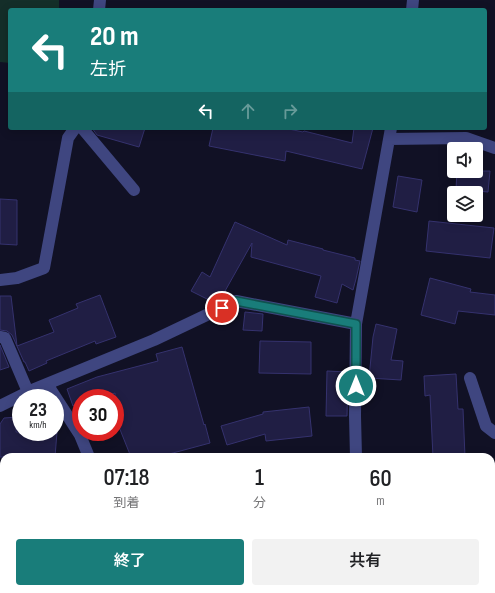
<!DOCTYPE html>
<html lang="ja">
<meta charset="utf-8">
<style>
body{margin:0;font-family:"Sofia Sans Condensed","Noto Sans JP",sans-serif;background:#f2f2f2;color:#202124;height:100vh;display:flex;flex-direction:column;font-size:15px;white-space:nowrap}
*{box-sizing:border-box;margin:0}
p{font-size:13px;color:#757577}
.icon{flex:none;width:22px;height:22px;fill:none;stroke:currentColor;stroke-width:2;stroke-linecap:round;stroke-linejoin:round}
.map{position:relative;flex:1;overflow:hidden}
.sheet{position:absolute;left:0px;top:453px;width:495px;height:140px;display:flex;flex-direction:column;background:#fff;border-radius:12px 12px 0 0;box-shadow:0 2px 10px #0003}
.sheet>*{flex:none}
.banner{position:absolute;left:8px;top:8px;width:479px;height:122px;border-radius:4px;box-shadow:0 2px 10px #0003;background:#197d7a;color:#fff;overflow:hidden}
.tools{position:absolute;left:447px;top:142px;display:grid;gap:8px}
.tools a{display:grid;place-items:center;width:36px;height:36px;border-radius:4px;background:#fff;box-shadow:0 2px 10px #0003;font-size:20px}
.speed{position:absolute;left:12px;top:389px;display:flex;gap:8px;font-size:20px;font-weight:700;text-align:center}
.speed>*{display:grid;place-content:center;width:52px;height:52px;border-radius:50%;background:#fff;box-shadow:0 2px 10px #0003;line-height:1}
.speed small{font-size:10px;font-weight:400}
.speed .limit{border:6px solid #d22;background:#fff;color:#111}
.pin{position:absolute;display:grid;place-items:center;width:34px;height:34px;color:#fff;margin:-17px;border:2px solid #fff;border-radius:50%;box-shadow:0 1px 4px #0007}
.me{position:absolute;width:44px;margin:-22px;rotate:0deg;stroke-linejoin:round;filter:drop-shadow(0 0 3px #0008)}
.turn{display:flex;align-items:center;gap:14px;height:84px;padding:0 16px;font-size:18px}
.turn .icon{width:52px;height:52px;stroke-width:2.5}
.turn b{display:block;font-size:28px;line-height:34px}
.lanes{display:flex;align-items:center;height:38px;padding:0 16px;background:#0003;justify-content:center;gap:20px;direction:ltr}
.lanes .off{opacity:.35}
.eta{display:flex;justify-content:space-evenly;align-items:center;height:68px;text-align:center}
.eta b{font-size:24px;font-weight:600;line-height:28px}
.primary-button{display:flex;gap:8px;margin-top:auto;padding:8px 16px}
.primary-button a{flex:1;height:46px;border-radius:4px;background:#197d7a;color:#fff;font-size:16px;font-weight:600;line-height:46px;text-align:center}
.primary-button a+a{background:#f2f2f2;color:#202124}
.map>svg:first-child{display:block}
.green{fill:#142e29}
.building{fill:#201e44;stroke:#35326e}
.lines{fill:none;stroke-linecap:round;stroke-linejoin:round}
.minor{stroke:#3f4680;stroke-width:12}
.route-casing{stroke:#10514f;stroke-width:10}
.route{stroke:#197d7a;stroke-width:7}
</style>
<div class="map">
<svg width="495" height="593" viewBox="0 0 495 593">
<rect width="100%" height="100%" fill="#111125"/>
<!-- green -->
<path class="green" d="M0 0H59V10H10V63L0 62Z"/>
<!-- building -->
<path class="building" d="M92 128H145L139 147 97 135Z
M213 128H284L303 132 304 131 352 143 354 128H373L362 169 286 151 285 161 209 146Z
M457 171H490L488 192 456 189Z
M398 176 422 180 417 212 393 207Z
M0 199 17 200V245L0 244Z
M429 221 494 228 490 258 426 251Z
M235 222 287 245 288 240 323 249V250L355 258V260L360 261 356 279 353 290 342 284 337 303 315 297 321 276 251 257 252 243 220 300 215 303 191 291 202 272 210 277Z
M430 278 471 289 470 292 495 295V315L458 311 455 324 421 315Z
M100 295 116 337 96 344 95 341 46 361 47 363 29 371 25 362H24L12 335 7 331 0 330V296H11L17 346 54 332 49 320 78 308 76 304Z
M245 312 263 314 262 331 243 330Z
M376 324 397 329 391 360 403 361 401 380 369 378 373 337Z
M260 341 311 342V374L259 373Z
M0 345 9 367 0 370Z
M182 347 204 425 205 424 210 443 158 457H131L115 417V393L109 395 108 392 92 398H81V403L73 406 67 389 97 377 158 361 156 354Z
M327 371 348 372 347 416H326Z
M456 374 458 409H463L465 457H433L430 395 425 396 424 376Z
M309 407 312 436 266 441 265 434 227 445 221 426 263 414V412Z
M17 417 16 432H57L55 457H0V424L4 418Z"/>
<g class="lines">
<!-- minor -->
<path class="minor" d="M99 10 100 0
M412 10 413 0
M82 128 134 190
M389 139 466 138 495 148
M0 280 17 278 44 268 68 138 75 128
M0 337 5 338 28 392
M470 378 486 426 495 433
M47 384 80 435 89 457
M0 406 32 390 154 340 236 301 356 324
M356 457 355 416 356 324 391 128
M491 525 495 524
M0 561 4 562
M77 589 88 593
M367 589V593
M96 593 113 589"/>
</g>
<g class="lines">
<defs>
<path id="route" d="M222 308 236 301 356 324V386"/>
</defs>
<!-- route casing -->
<use href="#route" class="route-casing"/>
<!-- route -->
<use href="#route" class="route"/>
</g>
</svg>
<div class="tools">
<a><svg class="icon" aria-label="sound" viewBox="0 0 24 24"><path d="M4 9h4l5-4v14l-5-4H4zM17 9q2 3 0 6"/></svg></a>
<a><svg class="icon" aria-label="layers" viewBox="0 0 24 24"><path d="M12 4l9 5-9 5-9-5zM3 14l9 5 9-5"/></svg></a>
</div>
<div class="speed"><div>23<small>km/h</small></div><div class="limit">30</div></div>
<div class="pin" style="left:222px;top:308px;background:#d93025"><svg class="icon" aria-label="arrive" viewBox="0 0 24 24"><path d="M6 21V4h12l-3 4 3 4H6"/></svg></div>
<svg class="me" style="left:356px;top:386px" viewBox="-20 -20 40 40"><circle r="17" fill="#197d7a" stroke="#fff" stroke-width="3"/><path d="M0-11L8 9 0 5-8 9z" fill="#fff"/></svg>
<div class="banner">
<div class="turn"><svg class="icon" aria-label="left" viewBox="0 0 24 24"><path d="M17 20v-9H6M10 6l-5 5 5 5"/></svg><div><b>20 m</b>左折</div></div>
<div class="lanes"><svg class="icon" aria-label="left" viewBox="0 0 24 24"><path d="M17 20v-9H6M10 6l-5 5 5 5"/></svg><svg class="icon off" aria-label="ahead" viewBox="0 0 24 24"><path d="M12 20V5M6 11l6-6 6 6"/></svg><svg class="icon off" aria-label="right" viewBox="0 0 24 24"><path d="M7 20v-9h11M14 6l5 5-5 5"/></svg></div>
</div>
<section class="sheet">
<div class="eta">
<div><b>07:18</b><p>到着</p></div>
<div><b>1</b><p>分</p></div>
<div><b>60</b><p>m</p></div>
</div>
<div class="primary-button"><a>終了</a><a>共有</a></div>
</section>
</div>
